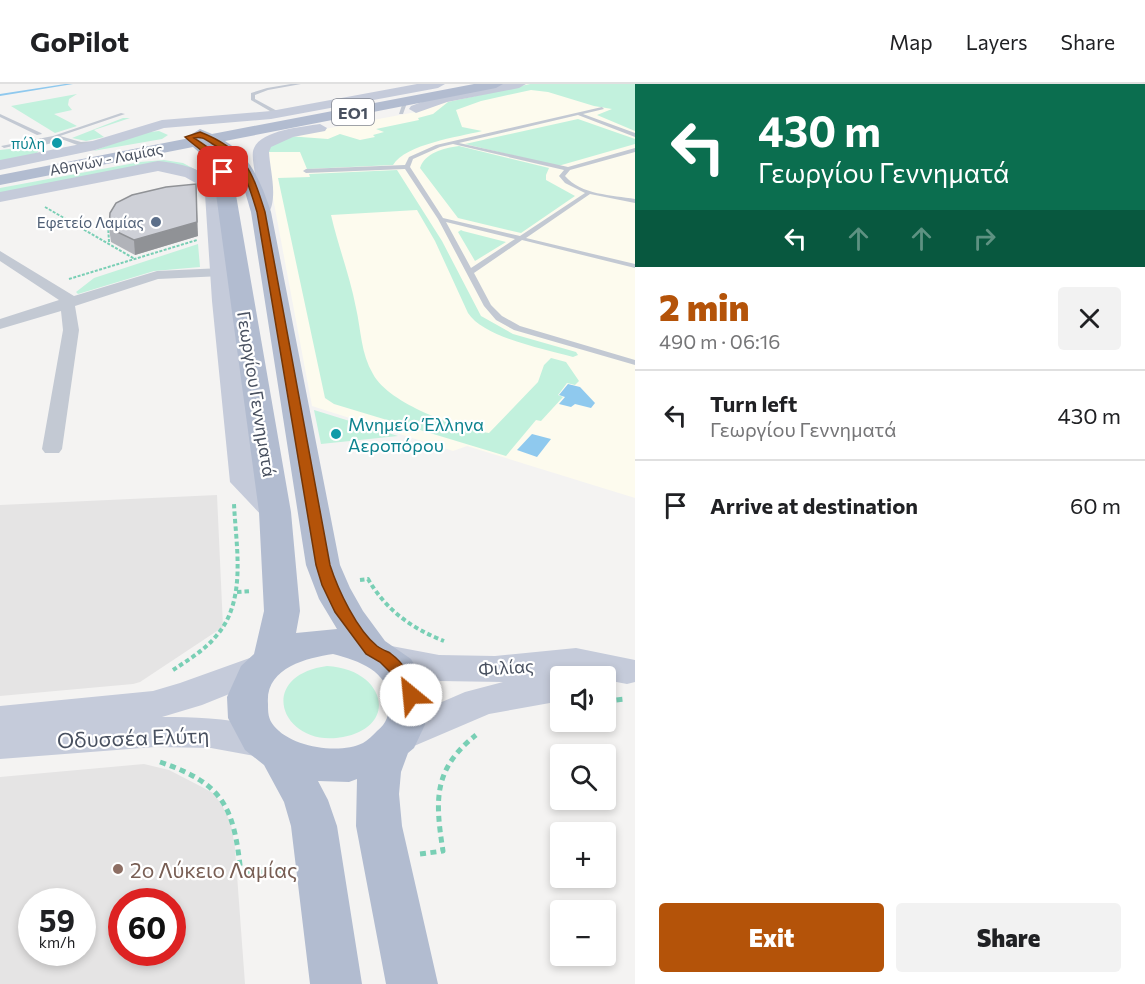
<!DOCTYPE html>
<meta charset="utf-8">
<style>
body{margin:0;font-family:Commissioner,sans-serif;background:#f2f2f2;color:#202124;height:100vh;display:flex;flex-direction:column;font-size:22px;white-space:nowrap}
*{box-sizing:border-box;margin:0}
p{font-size:20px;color:#757577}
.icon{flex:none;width:33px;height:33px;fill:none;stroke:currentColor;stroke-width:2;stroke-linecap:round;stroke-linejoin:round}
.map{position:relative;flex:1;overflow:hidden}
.details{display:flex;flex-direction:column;background:#fff;width:510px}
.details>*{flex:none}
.top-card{background:#0b6e4f;color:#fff;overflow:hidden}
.tools{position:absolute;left:550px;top:582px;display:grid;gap:12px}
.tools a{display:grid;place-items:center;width:66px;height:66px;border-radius:6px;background:#fff;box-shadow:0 3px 9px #0003;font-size:30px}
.speed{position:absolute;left:18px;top:804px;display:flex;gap:12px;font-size:30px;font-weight:700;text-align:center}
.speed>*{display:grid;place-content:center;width:78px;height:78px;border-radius:50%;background:#fff;box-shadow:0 3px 9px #0003;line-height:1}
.speed small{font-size:15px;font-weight:400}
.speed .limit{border:9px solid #d22;background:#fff;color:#111}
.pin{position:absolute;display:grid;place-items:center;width:51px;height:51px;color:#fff;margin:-26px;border-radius:12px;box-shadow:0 3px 9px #0006}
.me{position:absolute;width:66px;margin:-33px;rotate:332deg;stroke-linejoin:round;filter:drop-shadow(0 0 4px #0008)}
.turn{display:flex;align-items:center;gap:21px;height:126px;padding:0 24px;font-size:27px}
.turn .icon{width:78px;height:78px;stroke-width:2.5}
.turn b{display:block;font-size:42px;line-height:51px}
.lanes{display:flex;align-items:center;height:57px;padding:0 24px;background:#0003;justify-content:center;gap:30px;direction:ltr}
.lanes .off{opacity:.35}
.round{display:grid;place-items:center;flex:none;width:63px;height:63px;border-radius:6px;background:#f2f2f2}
.head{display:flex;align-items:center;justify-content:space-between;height:102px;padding:0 24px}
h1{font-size:36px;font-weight:800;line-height:45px;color:#b45309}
.primary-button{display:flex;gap:12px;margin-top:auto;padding:12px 24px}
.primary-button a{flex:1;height:69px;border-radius:6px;background:#b45309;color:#fff;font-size:24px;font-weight:800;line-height:69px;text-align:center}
.primary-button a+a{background:#f2f2f2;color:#202124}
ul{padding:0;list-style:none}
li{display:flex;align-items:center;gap:18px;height:90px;padding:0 24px;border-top:2px solid #e0e0e0}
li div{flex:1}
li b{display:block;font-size:22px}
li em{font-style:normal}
header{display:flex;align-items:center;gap:36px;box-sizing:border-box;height:84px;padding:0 30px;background:#fff;border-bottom:2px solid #e0e0e0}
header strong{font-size:28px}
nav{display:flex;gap:33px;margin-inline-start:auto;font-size:21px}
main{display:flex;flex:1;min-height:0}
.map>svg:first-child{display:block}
.commercial{fill:#fdfbee}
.education{fill:#e5e4e4;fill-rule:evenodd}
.green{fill:#c2f1dd}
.water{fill:#8fc9ee}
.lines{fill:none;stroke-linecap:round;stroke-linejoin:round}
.stream{fill:#8fc9ee;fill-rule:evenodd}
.path-far2{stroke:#79cfb5;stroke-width:2;stroke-dasharray:3 1.5;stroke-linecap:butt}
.path-far1{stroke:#79cfb5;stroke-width:4;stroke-dasharray:4.5 3;stroke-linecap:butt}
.path{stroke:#79cfb5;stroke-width:5;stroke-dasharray:6 4.5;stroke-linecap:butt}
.lane{fill:#c3c9d3;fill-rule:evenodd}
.street{fill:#c3c9d3;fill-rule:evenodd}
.secondary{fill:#c5cbda;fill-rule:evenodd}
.primary{fill:#b2bcd0;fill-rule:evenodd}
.wall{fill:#b1b3b9}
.shaded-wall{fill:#909296}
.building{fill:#ced0d7;stroke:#909296;stroke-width:1.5}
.route{fill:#b45309;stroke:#753606;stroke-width:1.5}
.culture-dot{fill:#0f9aa8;stroke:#fff;stroke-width:2}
.service-dot{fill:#5c6f8a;stroke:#fff;stroke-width:2}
.education-dot{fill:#8d6e63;stroke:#fff;stroke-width:2}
.labels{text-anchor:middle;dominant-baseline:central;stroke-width:4.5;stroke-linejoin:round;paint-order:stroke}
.far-culture-label{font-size:15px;fill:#0d838f;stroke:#fff;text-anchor:end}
.far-street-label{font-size:15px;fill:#495160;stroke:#fff}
.far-service-label{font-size:15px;fill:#4e5e75;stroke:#fff;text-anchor:end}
.shield{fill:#fff;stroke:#808590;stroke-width:1.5}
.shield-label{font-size:16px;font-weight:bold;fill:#495160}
.street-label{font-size:18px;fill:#495160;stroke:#fff}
.culture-label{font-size:18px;fill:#0d838f;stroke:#fff;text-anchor:start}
.near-street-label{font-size:21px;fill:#495160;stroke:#fff}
.near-education-label{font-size:21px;fill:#785e54;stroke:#fff;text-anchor:start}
</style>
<header>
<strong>GoPilot</strong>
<nav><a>Map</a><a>Layers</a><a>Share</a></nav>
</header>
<main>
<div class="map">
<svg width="635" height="900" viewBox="0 0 635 900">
<rect width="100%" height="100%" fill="#f4f3f2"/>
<!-- commercial -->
<path class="commercial" d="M528 0H635V414L467 362 453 367 312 322 264 66 276 54 416 28 446 18Z"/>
<!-- education -->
<path class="education" d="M217 411 223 543 140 598 133 600 0 612V421Z
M144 680 169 686 200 702 213 709 222 721 231 740 235 764 245 900H0V693ZM32 818H82V868H32ZM122 818H172V868H122Z"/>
<!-- green -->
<path class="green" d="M530 0H635V47L597 31 612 25 594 22 548 8 531 6 481 17 456 26 462 43 482 47C458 53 406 60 393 81L307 85 300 68H266L269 61 287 52 328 55 340 50 360 56 375 53 373 51 384 48 376 45 419 36 418 34 433 30 448 18Z
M77 10 69 15 68 21 72 26 54 30 77 42 55 49 11 22Z
M123 34H130L94 46 104 53 86 57 72 54Z
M578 35 635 55V60L558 82 465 60Z
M159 47 168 51 162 55 93 67 141 49Z
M44 61 37 69 0 78V66Z
M459 62 549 84 546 91V96L575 112 521 149 458 134 420 84C425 69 443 64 459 62Z
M164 76 183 79 198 87 175 81 0 111V104L140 78Z
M397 86 442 157 481 232 513 250 576 268 578 271 573 273C546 265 484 254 468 229L435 157 417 126 331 131C338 162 350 192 356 224 361 246 361 270 373 290 390 321 457 343 489 349L538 298 544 281 551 274 566 278 579 297 575 301 567 299 558 311 563 313 541 337 536 336 506 372 334 320 325 314 278 94 310 93 309 90Z
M461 146 463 147 506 158 475 177 458 148Z
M198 160 200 183 154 187 78 210 76 208 94 194Z
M314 326 398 352 321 360Z
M327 582C385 585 400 642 343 653 282 665 254 592 327 582Z"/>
<!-- water -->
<path class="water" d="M568 300 580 303 595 319 591 324 575 320 571 323 559 320 565 313 559 311Z
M532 350 551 355 537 373 517 366Z"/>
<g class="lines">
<!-- stream -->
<path class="stream" d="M65 0H73L0 12V10Z"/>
<!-- path-far2 -->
<path class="path-far2" d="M45 123 135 175
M109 158 108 141 112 134
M69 195 197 156"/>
<!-- path-far1 -->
<path class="path-far1" d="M360 496 368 495C386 526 411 544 444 557
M237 508 251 507
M173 586C188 576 205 566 217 551 247 516 236 463 234 420"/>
<!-- path -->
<path class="path" d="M606 617 625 615
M160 678C225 700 234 724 241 790L284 786
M420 770 443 767C435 716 433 685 476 651"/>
<!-- lane -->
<path class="lane" d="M291 0H301L268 6 255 11V15L279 28V30H275L251 16V9L267 4Z
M403 18 407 19 403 30H399Z
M602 23 604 25 583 30 635 49V53L578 31 459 59 568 83 635 64V68L570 86 565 92C581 111 612 111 635 115V119L590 110 526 154 635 180V184L522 156 474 189 491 221 502 232 520 242 635 276V281L514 246 496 236 484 222 438 135 405 85 306 89 303 87 306 85 405 81 409 73 436 61ZM453 60 564 86 559 92 565 99 585 109 520 152 443 134 410 83 413 75 440 63ZM446 138 515 155 471 184Z
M121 29 125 30 60 52 81 58 96 57 98 60 80 62 64 56 44 61 39 56 4 64 1 62 53 52Z
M0 30 41 49 42 50 37 51 0 33Z
M334 31 367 34 369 35 367 36 332 33Z"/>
<!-- street -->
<path class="street" d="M0 167 74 212 157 187 222 184 229 188 222 192 158 195 75 222 79 246 62 365 59 369H45L42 365 63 246 61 227 0 245V235L59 216 0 177Z"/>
<!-- secondary -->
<path class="secondary" d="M417 0H445L438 4 271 35 164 44 95 66 0 86V76L86 59 162 36 271 27Z
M499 0H526L519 4 447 18 416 29 409 25 411 22 438 12Z
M320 40 327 44 325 47 293 53 271 63 269 68C270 87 279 115 267 132H255L252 128C254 115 256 103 255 90 254 83 252 74 253 67 258 46 302 43 320 40Z
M158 77C185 80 209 85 223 110L234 217 259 396 290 428 286 434 275 437 264 434 230 398 212 217 205 110 201 102 185 93 158 87 0 118V108Z
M386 561 439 571 495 572 576 564 635 576V598L627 600 606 596V592L576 590 561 592V617L489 630 400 668 386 664 380 653 386 642 465 608 503 598 439 597 373 583 368 574 373 565Z
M261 570 274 574 279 583 274 592 202 621 162 633C202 633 241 635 279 647L285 658 279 669 265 674 211 664 155 663 0 675V622L153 607 180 599Z"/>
<!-- primary -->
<path class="primary" d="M474 0H503L496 4 225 57C252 74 261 99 271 128L340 481 350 504 363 527 385 557 411 575 429 607 430 630 414 664 408 669 401 688 399 710 402 742 438 900H386L356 742 357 695 349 698 318 697 328 716 337 742 362 900H310L291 742 284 718 264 681 245 666 228 634 227 613 241 582 254 570 264 527 259 428 212 80 193 63 0 101V91L195 53 192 50 200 45 212 50ZM216 66C239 81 244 104 251 128L306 481 319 515 337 545 296 549 300 527 291 428 232 88 226 74ZM333 570C359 577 390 587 389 619 389 631 387 639 377 647 373 651 368 656 363 659 339 671 291 663 274 642 268 635 268 628 268 620 265 584 306 574 333 570Z"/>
</g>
<!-- wall -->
<path class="wall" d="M109 144 198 152 135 171 111 158Z"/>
<!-- shaded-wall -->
<path class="shaded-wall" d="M196 100 198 152 135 171 134 156Z"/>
<!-- building -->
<path class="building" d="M196 100 197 138 134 156 109 144 110 129 116 119 132 111 166 103Z"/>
<!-- route -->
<path class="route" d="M200 48C244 65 252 86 265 128L330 481C338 506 357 546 377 562 381 565 386 567 390 569 405 580 412 594 420 611L417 615H406L396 594 380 578 366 570 335 528 322 501 316 481 257 128C247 95 243 76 211 59 205 55 201 52 194 54 208 63 221 71 226 88L220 90C212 71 199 66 185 53Z"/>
<!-- markers -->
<g class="culture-dot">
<circle cx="57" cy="59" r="6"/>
<circle cx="336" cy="350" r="6"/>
</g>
<circle class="service-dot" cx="156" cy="138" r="6"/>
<circle class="education-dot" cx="118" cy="785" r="6"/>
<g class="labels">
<!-- far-culture labels -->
<g class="far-culture-label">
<text x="45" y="59">πύλη</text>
</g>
<!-- far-street labels -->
<g class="far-street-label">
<text transform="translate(106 75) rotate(-11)">Αθηνών - Λαμίας</text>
</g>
<!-- far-service labels -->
<g class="far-service-label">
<text x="144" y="138">Εφετείο Λαμίας</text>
</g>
<!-- shield labels -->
<rect class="shield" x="332" y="15" width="42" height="26" rx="4.5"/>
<g class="shield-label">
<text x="353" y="28">ΕΟ1</text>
</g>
<!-- street labels -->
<g class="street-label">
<text transform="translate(257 310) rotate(81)">Γεωργίου Γεννηματά</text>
<text transform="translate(506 583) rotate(-4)">Φιλίας</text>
</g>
<!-- culture labels -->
<g class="culture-label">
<text x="348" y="340">Μνημείο Έλληνα<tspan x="348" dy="21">Αεροπόρου</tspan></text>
</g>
<!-- near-street labels -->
<g class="near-street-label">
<text transform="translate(133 653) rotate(-2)">Οδυσσέα Ελύτη</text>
</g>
<!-- near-education labels -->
<g class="near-education-label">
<text x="130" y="785">2ο Λύκειο Λαμίας</text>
</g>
</g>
</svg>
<div class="tools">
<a><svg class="icon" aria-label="sound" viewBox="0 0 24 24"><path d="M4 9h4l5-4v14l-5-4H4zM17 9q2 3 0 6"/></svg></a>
<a><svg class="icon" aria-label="search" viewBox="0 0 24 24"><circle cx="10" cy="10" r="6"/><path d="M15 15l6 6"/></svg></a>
<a>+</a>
<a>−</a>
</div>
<div class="speed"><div>59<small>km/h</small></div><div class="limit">60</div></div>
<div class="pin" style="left:223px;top:88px;background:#d93025"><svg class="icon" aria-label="arrive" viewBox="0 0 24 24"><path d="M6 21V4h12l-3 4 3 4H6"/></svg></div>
<svg class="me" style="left:411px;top:611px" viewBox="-20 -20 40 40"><circle r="19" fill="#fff"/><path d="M0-13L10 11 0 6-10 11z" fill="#b45309"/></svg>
</div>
<section class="details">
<div class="top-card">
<div class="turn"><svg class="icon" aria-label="left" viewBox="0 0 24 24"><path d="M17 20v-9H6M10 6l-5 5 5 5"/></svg><div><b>430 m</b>Γεωργίου Γεννηματά</div></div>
<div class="lanes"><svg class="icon" aria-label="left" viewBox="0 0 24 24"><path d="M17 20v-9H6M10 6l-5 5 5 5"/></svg><svg class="icon off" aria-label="ahead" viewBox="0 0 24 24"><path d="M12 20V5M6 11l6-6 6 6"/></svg><svg class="icon off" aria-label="ahead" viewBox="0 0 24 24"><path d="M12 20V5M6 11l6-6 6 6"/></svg><svg class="icon off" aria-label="right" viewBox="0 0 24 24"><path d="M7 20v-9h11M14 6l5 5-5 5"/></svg></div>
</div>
<div class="head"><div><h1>2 min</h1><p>490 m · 06:16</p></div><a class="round"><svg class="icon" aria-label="close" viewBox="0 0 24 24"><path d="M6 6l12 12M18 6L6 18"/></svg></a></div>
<ul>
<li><svg class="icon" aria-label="left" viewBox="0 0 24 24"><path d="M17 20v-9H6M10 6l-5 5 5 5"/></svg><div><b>Turn left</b><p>Γεωργίου Γεννηματά</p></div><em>430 m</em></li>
<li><svg class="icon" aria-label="arrive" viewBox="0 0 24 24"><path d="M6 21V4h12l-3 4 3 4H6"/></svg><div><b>Arrive at destination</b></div><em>60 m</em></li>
</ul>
<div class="primary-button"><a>Exit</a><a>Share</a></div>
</section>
</main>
